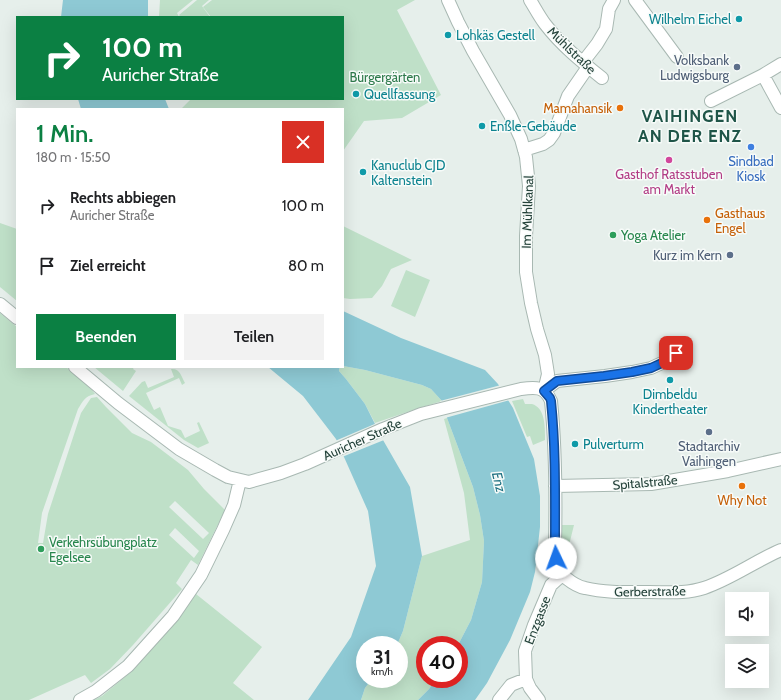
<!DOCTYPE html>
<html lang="de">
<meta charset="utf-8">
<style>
body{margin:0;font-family:Cabin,sans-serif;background:#f2f2f2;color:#202124;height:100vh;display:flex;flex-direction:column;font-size:15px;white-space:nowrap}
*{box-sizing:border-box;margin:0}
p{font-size:13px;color:#757577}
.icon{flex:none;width:22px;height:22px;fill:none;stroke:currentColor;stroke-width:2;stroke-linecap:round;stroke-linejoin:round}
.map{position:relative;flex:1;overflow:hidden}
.side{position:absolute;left:16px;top:108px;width:328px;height:260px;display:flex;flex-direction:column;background:#fff;border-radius:0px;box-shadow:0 4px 16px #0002}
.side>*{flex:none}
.hud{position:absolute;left:16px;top:16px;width:328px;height:84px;border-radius:0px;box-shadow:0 4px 16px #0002;background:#0b8043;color:#fff;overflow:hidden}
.tools{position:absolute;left:725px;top:592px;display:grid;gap:8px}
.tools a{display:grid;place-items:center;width:44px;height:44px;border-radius:0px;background:#fff;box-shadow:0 4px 16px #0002;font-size:20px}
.speed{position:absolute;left:356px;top:636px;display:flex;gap:8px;font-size:20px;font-weight:700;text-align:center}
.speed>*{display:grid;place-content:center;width:52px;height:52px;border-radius:50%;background:#fff;box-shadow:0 4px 16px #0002;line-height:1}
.speed small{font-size:10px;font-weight:400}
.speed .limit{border:6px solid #d22;background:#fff;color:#111}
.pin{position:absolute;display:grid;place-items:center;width:34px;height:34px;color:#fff;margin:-17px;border-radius:8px;box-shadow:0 2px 6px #0006}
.me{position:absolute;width:44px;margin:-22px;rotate:357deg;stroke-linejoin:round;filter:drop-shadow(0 0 3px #0008)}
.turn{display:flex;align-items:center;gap:14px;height:84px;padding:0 20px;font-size:18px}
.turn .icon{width:52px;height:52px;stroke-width:2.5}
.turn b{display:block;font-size:28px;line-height:34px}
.round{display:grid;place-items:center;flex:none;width:42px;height:42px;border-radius:0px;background:#f2f2f2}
.headline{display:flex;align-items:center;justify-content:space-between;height:68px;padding:0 20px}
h1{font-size:24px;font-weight:600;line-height:30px;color:#0b8043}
.button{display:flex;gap:8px;margin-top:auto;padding:8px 20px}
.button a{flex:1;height:46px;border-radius:0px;background:#0b8043;color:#fff;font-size:16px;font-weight:600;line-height:46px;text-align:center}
.button a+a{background:#f2f2f2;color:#202124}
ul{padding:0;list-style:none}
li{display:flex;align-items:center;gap:12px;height:60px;padding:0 20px}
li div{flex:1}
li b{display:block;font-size:15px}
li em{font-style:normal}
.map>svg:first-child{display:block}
.green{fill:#bfe0c8;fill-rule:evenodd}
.water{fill:#8ec9d4}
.pier{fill:#e6efeb}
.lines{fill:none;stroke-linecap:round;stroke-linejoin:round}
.minor-casing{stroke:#a8b8b2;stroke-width:14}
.minor{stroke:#fff;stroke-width:12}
.route-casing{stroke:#114b97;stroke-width:10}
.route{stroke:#1a73e8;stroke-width:7}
.culture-dot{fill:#0f9aa8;stroke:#f7fbf9;stroke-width:1.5}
.service-dot{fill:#5c6f8a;stroke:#f7fbf9;stroke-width:1.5}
.food-dot{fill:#e8710a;stroke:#f7fbf9;stroke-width:1.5}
.shop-dot{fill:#3f7fe0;stroke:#f7fbf9;stroke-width:1.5}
.hotel-dot{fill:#d1479c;stroke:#f7fbf9;stroke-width:1.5}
.leisure-dot{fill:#2e9e5b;stroke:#f7fbf9;stroke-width:1.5}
.labels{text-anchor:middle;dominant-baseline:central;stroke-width:3;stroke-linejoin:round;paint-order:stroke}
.culture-label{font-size:13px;fill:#0d838f;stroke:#f7fbf9;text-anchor:start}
.street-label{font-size:13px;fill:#24423a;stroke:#f7fbf9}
.service-label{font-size:13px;fill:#4e5e75;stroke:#f7fbf9;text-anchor:end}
.park-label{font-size:13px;fill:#2d7a4b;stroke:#f7fbf9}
.food-label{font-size:13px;fill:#c56008;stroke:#f7fbf9;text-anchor:end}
.shop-label{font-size:13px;fill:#366cbe;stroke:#f7fbf9}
.hotel-label{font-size:13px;fill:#b23c85;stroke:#f7fbf9}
.leisure-label{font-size:13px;fill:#27864d;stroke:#f7fbf9;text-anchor:start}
.water-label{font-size:14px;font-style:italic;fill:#1c6f80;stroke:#f7fbf9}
.district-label{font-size:17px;font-weight:bold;letter-spacing:1px;fill:#1f5548;stroke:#f7fbf9}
</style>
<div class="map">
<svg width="781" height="700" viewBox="0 0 781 700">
<rect width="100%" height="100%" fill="#e6efeb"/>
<!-- green -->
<path class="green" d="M160 0H193L177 13 179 17H159Z
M197 0H209L202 6 210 17H181L179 15Z
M212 0H415L397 10 441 95 402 118 364 121 343 151V109H181L191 99H343V17H211L203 7Z
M0 223 17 229V301L0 287Z
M343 226 412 260 391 269 382 286 372 298 350 299 343 298Z
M406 270 430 280 415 317 391 306Z
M0 313 17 327V367H66L88 385 95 394C85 396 83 401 78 409L42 513 38 543H43L48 514 81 413 91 398 97 397 106 407 132 433 151 442 188 470 204 489 225 510 198 565 191 560 176 583 182 589 133 645 110 669 91 683 85 675 29 700H0ZM175 501 209 533 203 539 169 507ZM175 528 199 551 194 558 169 535Z
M343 366 365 370 422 385 431 389 442 401 419 408 375 423 365 404 346 379 339 371V369Z
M94 367H134L133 369 136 371 123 391Z
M171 369C180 368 181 376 185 383L182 385 179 378 146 393 154 410 160 407 168 426 181 430 185 438 200 431 197 423 199 422 209 443 198 448 184 440 129 396 142 382 145 381 148 388 174 377Z
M523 399 525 404C526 404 531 404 532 404 546 408 545 429 545 440L533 445 530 436 527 437 512 401Z
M447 418 473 487 480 515 484 541 482 582 471 620 458 645H425V679H436L429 689 418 700H361L365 688 372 679H399V645H397L403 631 422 556 470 540 464 493 444 419Z
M561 525H574L566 557 564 556 561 553Z
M196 594 262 647 233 683 254 700H94L102 696 132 671 179 618Z"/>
<!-- water -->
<path class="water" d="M63 0H148V17H61Z
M78 99H165L169 109H81Z
M343 311 401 338 485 370 498 384 513 408 534 459 540 496V527L535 572 530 592 510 640 487 683 475 700H418L429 689 436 679H459L458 645 471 620 482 582 484 541 480 515 473 487 447 418 442 401 431 389 422 385 365 370 343 366Z
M268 367H341L339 369V371L346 379 365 404 383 440 410 487 422 556 403 631 397 645H365V679H372L365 688 361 700H308L351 637 376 566 368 511 336 439 303 396Z"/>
<!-- pier -->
<path class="pier" d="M501 385 510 400 445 418 440 401Z
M377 423 384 440 342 457 335 441Z"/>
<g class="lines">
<defs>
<path id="minor" d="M448 0 458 22 473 51 510 115 521 139 526 157 529 186 526 236V272L531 303 537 329 545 355 548 374 544 391
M530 0C535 8 539 16 545 24 561 45 582 62 602 78
M635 0 677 57
M583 62 597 44 606 29 609 9 614 0
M763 75 781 108
M711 101 763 75 781 64
M524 150 543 144 549 140 554 133 568 96 588 67
M0 304 17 318
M75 367 118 403 179 449 215 470 228 477 249 482 281 473 305 464 383 429 421 414 521 389C535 387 545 386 551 401 556 450 556 499 555 548 556 559 557 570 566 578 571 582 579 587 585 588 606 593 628 592 649 592 667 592 686 594 704 588 731 579 755 561 781 550
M544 391 557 381 605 376 632 372 651 368 664 362 676 353
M555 486 651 484 728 471 781 459
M80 700 96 691 128 666 173 616 201 575 223 530 234 505 240 480
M499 700 511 685 526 679
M539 700 530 688 526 679 525 651 534 625 551 585 562 575"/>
</defs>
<!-- minor casing -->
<use href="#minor" class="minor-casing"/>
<!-- minor -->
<use href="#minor" class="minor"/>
</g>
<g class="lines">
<defs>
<path id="route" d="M556 558 555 548C555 499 556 450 551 401L550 398 544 391 557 381 604 376 632 372 651 368 664 362 676 353"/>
</defs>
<!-- route casing -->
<use href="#route" class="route-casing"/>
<!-- route -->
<use href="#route" class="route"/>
</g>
<!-- markers -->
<g class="culture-dot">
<circle cx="739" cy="19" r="4"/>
<circle cx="448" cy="35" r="4"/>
<circle cx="356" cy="94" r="4"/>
<circle cx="482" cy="126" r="4"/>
<circle cx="363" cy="172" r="4"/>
<circle cx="670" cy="380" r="4"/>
<circle cx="575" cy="444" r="4"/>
</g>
<g class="service-dot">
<circle cx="737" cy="67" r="4"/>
<circle cx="730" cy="255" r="4"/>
<circle cx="709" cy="432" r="4"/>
</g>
<g class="food-dot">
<circle cx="620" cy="108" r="4"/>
<circle cx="707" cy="220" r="4"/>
<circle cx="742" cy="486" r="4"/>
</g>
<circle class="shop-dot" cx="751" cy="147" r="4"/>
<circle class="hotel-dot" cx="669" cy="160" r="4"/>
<g class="leisure-dot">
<circle cx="613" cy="235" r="4"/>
<circle cx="41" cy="549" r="4"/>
</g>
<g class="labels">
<!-- culture labels -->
<g class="culture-label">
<text x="731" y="19" text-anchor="end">Wilhelm Eichel</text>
<text x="456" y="35">Lohkäs Gestell</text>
<text x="364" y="94">Quellfassung</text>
<text x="490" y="126">Enßle-Gebäude</text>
<text x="371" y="165">Kanuclub CJD<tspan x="371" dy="15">Kaltenstein</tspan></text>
<text x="670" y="394" text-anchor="middle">Dimbeldu<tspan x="670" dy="15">Kindertheater</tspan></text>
<text x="583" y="444">Pulverturm</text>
</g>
<!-- street labels -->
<g class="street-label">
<text transform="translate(572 50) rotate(44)">Mühlstraße</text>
<text transform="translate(527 212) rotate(-88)">Im Mühlkanal</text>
<text transform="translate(362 439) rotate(-24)">Auricher Straße</text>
<text transform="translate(645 482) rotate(-5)">Spitalstraße</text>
<text transform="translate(650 591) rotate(-1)">Gerberstraße</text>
<text transform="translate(537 620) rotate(-69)">Enzgasse</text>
</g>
<!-- service labels -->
<g class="service-label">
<text x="729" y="60">Volksbank<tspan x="729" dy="15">Ludwigsburg</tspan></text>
<text x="722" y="255">Kurz im Kern</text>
<text x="709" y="446" text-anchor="middle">Stadtarchiv<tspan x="709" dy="15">Vaihingen</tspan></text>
</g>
<!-- park labels -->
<g class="park-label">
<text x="385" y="77">Bürgergärten</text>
</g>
<!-- food labels -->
<g class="food-label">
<text x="612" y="108">Mamahansik</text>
<text x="715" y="213" text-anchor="start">Gasthaus<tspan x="715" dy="15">Engel</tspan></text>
<text x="742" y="500" text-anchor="middle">Why Not</text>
</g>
<!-- shop labels -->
<g class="shop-label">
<text x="751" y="161">Sindbad<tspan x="751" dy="15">Kiosk</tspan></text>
</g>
<!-- hotel labels -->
<g class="hotel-label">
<text x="669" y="174">Gasthof Ratsstuben<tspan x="669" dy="15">am Markt</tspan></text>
</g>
<!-- leisure labels -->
<g class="leisure-label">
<text x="621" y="235">Yoga Atelier</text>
<text x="49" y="542">Verkehrsübungplatz<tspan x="49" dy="15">Egelsee</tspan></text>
</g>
<!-- water labels -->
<g class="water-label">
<text transform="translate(499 482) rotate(76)">Enz</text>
</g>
<!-- district labels -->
<g class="district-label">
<text x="690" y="116">VAIHINGEN<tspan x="690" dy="20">AN DER ENZ</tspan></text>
</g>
</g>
</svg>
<div class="tools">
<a><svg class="icon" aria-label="sound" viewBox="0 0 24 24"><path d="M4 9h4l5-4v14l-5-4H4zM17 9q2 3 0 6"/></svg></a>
<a><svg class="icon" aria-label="layers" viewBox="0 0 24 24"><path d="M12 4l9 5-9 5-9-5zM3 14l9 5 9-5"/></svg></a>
</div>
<div class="speed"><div>31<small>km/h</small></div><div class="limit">40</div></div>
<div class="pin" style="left:676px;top:353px;background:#d93025"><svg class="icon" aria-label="arrive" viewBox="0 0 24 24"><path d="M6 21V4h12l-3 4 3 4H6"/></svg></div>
<svg class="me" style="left:556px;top:558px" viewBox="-20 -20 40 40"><circle r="19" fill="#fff"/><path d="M0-13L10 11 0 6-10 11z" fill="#1a73e8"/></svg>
<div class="hud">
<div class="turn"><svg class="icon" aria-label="right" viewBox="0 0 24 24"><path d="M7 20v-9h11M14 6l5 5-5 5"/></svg><div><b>100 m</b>Auricher Straße</div></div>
</div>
<section class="side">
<div class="headline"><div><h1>1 Min.</h1><p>180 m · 15:50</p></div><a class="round" style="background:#d93025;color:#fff"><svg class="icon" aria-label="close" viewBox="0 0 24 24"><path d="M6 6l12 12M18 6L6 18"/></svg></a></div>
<ul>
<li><svg class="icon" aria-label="right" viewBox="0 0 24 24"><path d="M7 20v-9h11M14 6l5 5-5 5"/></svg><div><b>Rechts abbiegen</b><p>Auricher Straße</p></div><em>100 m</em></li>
<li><svg class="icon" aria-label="arrive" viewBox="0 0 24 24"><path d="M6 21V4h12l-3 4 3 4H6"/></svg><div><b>Ziel erreicht</b></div><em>80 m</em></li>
</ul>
<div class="button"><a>Beenden</a><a>Teilen</a></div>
</section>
</div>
